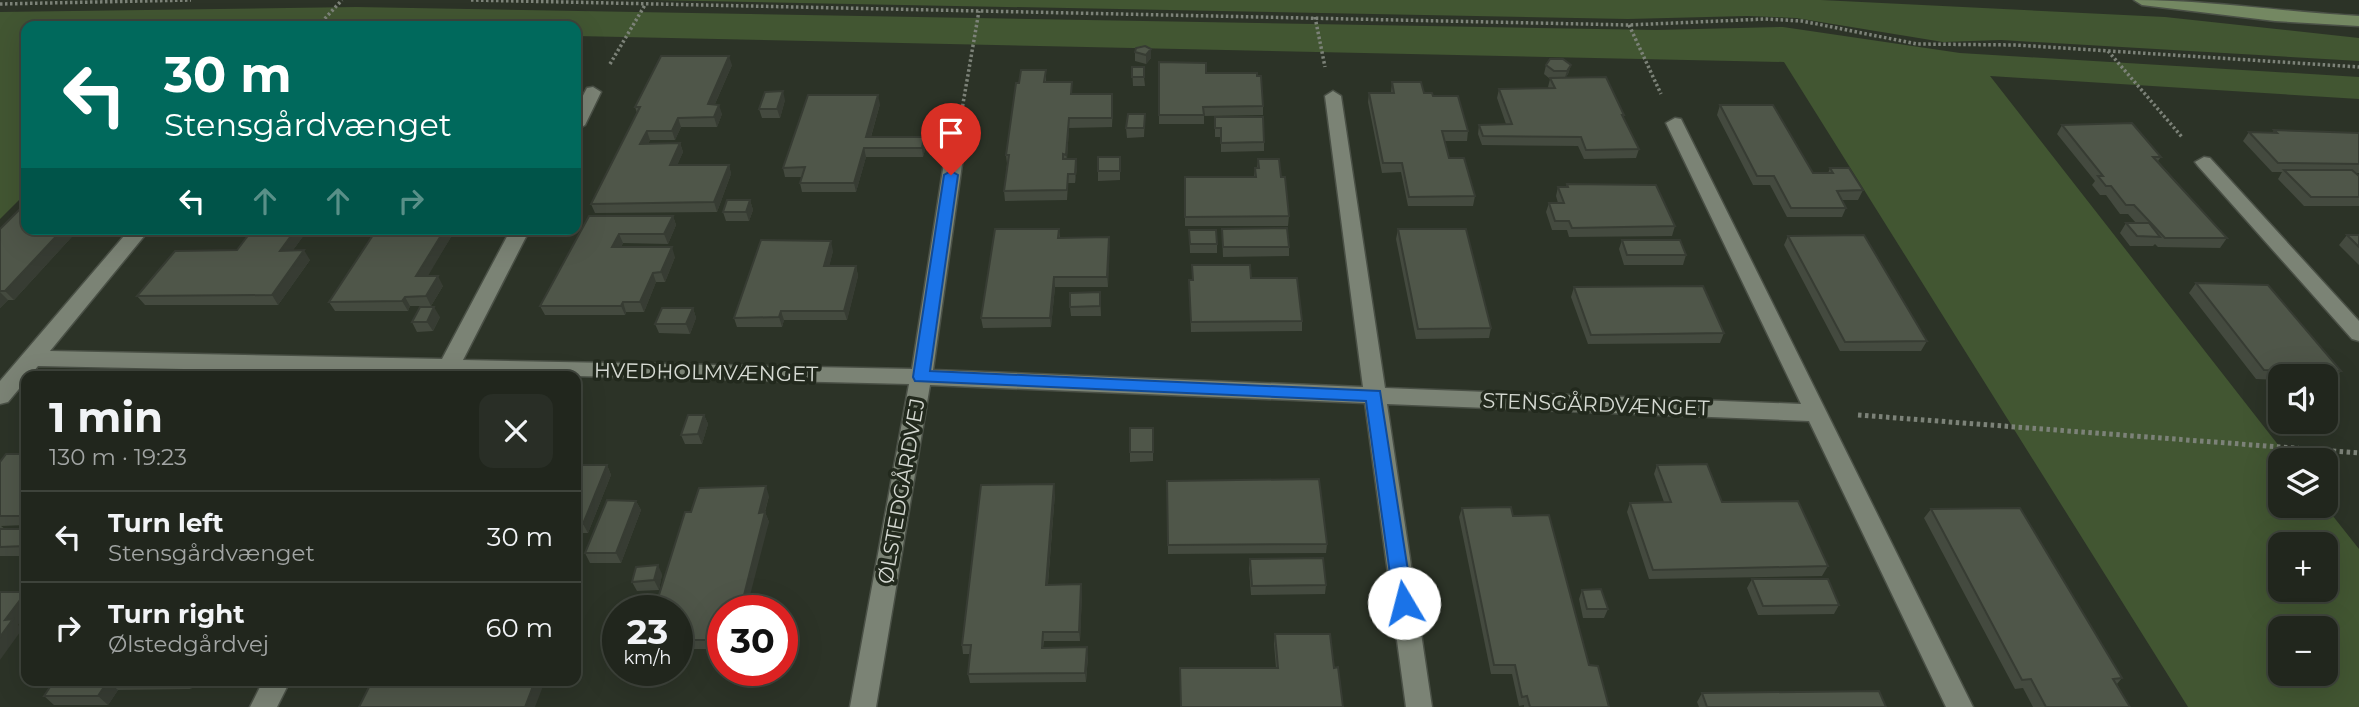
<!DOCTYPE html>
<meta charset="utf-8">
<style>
body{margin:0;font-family:Montserrat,sans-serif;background:#292e26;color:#f1f3f6;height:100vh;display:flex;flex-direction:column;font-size:26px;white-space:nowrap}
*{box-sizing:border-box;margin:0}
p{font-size:23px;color:#a2a5a4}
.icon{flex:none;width:38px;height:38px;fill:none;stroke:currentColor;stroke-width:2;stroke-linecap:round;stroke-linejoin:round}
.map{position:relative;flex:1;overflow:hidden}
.panel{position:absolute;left:21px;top:371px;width:560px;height:315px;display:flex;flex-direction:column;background:#21261d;border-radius:14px;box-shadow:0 7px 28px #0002,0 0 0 2px #3e433b}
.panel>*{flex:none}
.hud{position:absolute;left:21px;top:21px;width:560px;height:214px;border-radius:14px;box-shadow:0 7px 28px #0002,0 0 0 2px #3e433b;background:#00695c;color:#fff;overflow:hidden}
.controls{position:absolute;left:2268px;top:364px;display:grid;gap:14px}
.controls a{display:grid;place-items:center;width:70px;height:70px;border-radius:14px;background:#21261d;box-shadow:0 7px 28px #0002,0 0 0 2px #3e433b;font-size:35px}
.speed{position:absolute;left:602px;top:595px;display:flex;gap:14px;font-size:35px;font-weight:700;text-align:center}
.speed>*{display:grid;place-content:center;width:91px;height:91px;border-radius:50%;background:#21261d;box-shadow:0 7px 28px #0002,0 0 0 2px #3e433b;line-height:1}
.speed small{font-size:18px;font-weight:400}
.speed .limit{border:10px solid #d22;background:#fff;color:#111}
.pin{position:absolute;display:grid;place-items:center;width:60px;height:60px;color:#fff;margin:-72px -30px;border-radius:50% 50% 50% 0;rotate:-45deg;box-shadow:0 0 7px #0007}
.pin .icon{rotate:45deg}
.me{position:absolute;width:77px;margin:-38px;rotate:352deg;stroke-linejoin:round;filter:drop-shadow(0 0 5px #0008)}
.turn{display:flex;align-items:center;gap:24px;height:147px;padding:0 28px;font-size:32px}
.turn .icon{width:91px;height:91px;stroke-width:2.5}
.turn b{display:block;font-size:49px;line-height:60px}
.lanes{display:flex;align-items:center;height:66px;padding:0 28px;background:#0003;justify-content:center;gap:35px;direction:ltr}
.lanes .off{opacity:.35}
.round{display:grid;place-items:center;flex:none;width:74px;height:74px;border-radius:14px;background:#292e26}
.head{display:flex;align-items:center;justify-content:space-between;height:119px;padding:0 28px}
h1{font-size:42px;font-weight:700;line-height:52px}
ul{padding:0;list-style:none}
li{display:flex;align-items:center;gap:21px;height:91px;padding:0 28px;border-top:2px solid #3e433b}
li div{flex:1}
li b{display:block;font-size:26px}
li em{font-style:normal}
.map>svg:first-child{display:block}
.green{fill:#425632;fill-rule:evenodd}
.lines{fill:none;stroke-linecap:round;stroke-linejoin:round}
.street-casing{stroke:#4a5046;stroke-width:3}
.secondary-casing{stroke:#4a5046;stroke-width:3}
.path-far1{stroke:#7c8278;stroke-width:3.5;stroke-dasharray:2.5 2.5;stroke-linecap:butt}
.path{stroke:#7c8278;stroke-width:5;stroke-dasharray:3.5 3.5;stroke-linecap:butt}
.street{fill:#7b8375;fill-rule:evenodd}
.secondary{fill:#748862;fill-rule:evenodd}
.wall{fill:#444a3f}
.shaded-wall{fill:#373c33}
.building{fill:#4f5649;stroke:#373c33;stroke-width:2}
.route{fill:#1a73e8;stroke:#114b97;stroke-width:2}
.labels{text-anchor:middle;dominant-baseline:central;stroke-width:7;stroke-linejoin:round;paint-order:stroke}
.street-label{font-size:21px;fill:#d5d9d2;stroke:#22291d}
</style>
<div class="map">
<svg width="2359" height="707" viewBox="0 0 2359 707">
<rect width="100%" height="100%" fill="#2c3327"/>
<!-- green -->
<path class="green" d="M652 0H1821L2165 17 2359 38V61L2001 40 1943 42 1796 18 1747 16 1628 19Z
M356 7 1656 30 1783 27 1960 53 2359 77V99L1990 76 2290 460H2280V506H2325L2359 549V707H2188L1784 62 576 36V26H26V193L0 219V12ZM2280 544H2326V590H2280ZM2280 628H2326V674H2280Z"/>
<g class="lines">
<defs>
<path id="street" d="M593 87 601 92 585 125 576 130V109L587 88Z
M1333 91 1341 96 1385 388 1801 404 1666 123 1675 118 1681 119 1973 707H1946L1809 421 1387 404 1432 707H1406L1365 403 930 385 876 707H850L909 384 576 376H433L434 374 38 366 8 402 0 404V381L130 229H150L50 351 442 359 511 229H530L463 360 912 369 946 150 955 145 964 150 933 370 1363 387 1325 96Z
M2204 157 2210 158 2359 321V341L2352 339 2198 166 2195 162Z
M263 681H290L277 707H250Z"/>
<path id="secondary" d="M2134 0C2209 0 2284 12 2359 16V26L2275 21 2142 5Z"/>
</defs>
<!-- street casing -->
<use href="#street" class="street-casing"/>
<!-- secondary casing -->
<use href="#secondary" class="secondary-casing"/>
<!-- path-far1 -->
<path class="path-far1" d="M471 0 1629 25 1765 19 1802 21 1917 44 2016 45 2359 67
M0 4 191 0
M1315 17 1325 67
M1629 25 1661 94
M318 26 342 0
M2108 51 2182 137
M610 64 645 5
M960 121 979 11"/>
<!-- path -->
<path class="path" d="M1858 415 2359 453"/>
<!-- street -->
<use href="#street" class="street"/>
<!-- secondary -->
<use href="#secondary" class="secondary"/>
</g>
<!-- wall -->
<path class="wall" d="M1151 49V58L1146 64 1135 61V52Z
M1159 62 1206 73 1263 106V115L1204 116V124H1159Z
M732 65 715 104 722 114 717 127H681L675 140H650L648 144 680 143 683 152 677 165H729L731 174 717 212 595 213 591 204 637 113 635 107Z
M1546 65H1571L1568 74 1566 77 1624 115 1623 118 1639 149 1636 158 1584 159 1578 146 1482 145 1478 134 1479 125 1506 124 1497 98 1499 89 1549 88 1548 87 1550 79 1544 74Z
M1132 67 1144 77 1145 86H1133Z
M1046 70V82L1072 94 1113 103 1112 127 1069 128 1067 159H1076L1077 168 1075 183H1068L1067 200 1005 201 1004 191 1007 164 1006 155 1019 83Z
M1392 82 1433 96 1468 131 1467 141H1444L1449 158 1475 196 1473 206H1408L1401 172 1382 173 1368 102 1369 93H1391Z
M785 100 780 118H762L759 109Z
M880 104 871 137H924L926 146 923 157H866L856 192H802L800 183 802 177H785L783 168Z
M1720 105 1813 173H1828L1830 168 1863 190 1858 200H1842L1846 208 1842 217H1787L1770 185H1753L1717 115Z
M1145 114 1144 137 1127 138 1126 128Z
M1215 117 1264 142V151L1221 152V137H1215Z
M2062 125 2161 157 2158 161 2227 238 2220 248 2158 247 2155 244 2153 246H2130L2120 233 2126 223H2136L2128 214H2120L2106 195H2100L2092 185 2095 181 2057 134Z
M2274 130 2359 133V173H2356L2359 176V206H2304L2278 179 2282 172H2272L2243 141 2249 132 2273 133Z
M1098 157H1120V180L1098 181Z
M1258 159 1281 177 1289 216 1288 226H1185V177H1254L1255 168H1257Z
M1567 184 1675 226 1672 236 1569 237 1567 230H1552L1546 212 1549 203H1558L1556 196 1558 187H1566Z
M750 200 753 210 749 221H726L723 212Z
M589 216H673L676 225 668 244 623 243 621 247 675 257 665 282H656L644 312H626L625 315H545L540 306Z
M0 229H79L14 300H8L0 308Z
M207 229H301L304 235 293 250 310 260 278 305H145L137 296 237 250 252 231H208Z
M377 229H452L454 232 427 276 443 286 431 306H410L408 311H335L329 302Z
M1059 229 1060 238 1109 237 1108 287H1055L1051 327 983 328 981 318Z
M1222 229 1289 247V256L1223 257Z
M1398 229 1491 328 1489 338 1416 339 1396 239Z
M1189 230 1217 244V253H1190Z
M2347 235H2359V265L2339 245Z
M1788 236 1927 341 1921 351H1840L1784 245Z
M1622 240 1686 255 1683 265H1624L1619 249Z
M833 251 829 266H856L858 276 847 320H784L782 327H737L734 318Z
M1251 278 1302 321V331L1191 332 1189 280Z
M2196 283 2341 371 2332 380H2326V376H2280V380L2256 379 2189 293Z
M1574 287 1724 333 1720 343 1588 344 1571 297Z
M1100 292 1101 316H1071L1070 307Z
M693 308 696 318 690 334 659 333 655 324Z
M440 317 433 331 417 332 412 322Z
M704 415 708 424 702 444H685L681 435Z
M1130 428H1153V461L1130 462Z
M26 454V525L1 526 5 529H26V556H0V462Z
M576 465H607L611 475 588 533H576Z
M1657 465 1722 502 1828 566 1822 576 1649 579 1627 512 1630 503 1664 502 1654 474Z
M1167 481 1327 544 1326 553 1168 554Z
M1055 493 1048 584 1082 593 1080 641H1044L1043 648 1088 656 1086 682 970 683 968 674 970 654H963L962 645Z
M769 496 765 512 769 522 723 611V649H687L680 672 614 673 608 665 618 637V670H677V611L691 512Z
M636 501 641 510 621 563H590L585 553Z
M1462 508 1513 516 1609 707H1524V705L1519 706 1512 674H1491L1459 517Z
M1931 509 2122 678 2117 684 2130 707H2033L2023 688 2015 689 1924 518Z
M1250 559 1326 585 1325 594 1251 595 1249 568Z
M662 574 659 590 637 591 632 582Z
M1752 579 1839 605 1834 614 1758 615 1747 588Z
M1582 590 1608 609 1604 618H1583L1579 599Z
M1275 634 1334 668H1276L1274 644Z
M54 681H196L191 689 118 690 108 705H54L44 696Z
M1702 693 1886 707H1699L1697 702Z"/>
<!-- shaded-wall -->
<path class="shaded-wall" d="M1151 49V58L1146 64V55Z
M729 56 732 65 711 113 708 104Z
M1571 65 1568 74 1564 80 1567 71Z
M783 91 785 100 780 118 777 109Z
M878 95 880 104 868 147 866 137Z
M719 105 722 114 717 127 714 117Z
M678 118 681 127 675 140 672 131Z
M1069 118V128L1066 164V155Z
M647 131 650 140 644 153 640 144Z
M924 137 926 146 923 157 922 148Z
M680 143 683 152 673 175 670 165Z
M864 148 866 157 856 192 854 183Z
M1076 159 1077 168 1075 183V174Z
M729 165 731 174 717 212 714 202Z
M750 200 753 210 749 221 746 212Z
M673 216 676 225 668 244 664 234Z
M63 229H79L14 300 5 291Z
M296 229H301L304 235 286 260 280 251Z
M445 229H452L454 232 422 286 416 276Z
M619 234 623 243 616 257 612 247Z
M1109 237 1110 247 1108 287 1107 277Z
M831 241 833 251 827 276 824 266Z
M672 247 675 257 665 282 661 272Z
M304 250 310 260 278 305 272 295Z
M856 266 858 276 847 320 844 311Z
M653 273 656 282 644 312 640 302Z
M438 276 443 286 431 306 426 296Z
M1054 277 1055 287 1051 327 1050 318Z
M0 292 8 300 0 308Z
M405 297 410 306 408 311 402 301Z
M623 302 626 312 625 315 621 306Z
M434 307 440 317 433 331 427 322Z
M693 308 696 318 690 334 686 324Z
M781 311 784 320 782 327 779 317Z
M704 415 708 424 702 444 698 434Z
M607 465 611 475 588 533 583 524Z
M1054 484 1055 493 1047 594 1046 585Z
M766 486 769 496 762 522 759 513Z
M636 501 641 510 621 563 616 553Z
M765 512 769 522 746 611H740Z
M658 565 662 574 659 590 654 580Z
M1081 584 1082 593 1080 641 1079 632Z
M26 592V614L18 625 23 628 0 660V637L5 620Z
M683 640 687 649 680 672 677 666V658Z
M1087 647 1088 656 1086 682 1085 673Z
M108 681 118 690 108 705 98 696Z
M182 681H196L191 689Z
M535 681H545L535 707H525Z"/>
<!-- building -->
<path class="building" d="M1145 46 1151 49 1146 55 1135 52 1136 48Z
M661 56H729L708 104 719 105 714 117 678 118 672 131H647L640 144 680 143 670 165H729L714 202 591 204 635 117 640 107H635Z
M1550 59H1563L1571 65 1567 71H1554L1546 65Z
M1159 62 1206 63V73H1257V76H1261L1263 106 1203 107 1204 115H1159Z
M1132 67H1144V77H1132Z
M1021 70H1046L1044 82H1072L1071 94H1112V118H1069L1066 155 1063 154V159H1076L1075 174H1068L1067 190 1004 191 1009 155H1006L1016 83H1019Z
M1606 77 1624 115H1622L1639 149 1586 150 1581 137 1483 136 1479 125 1512 124 1499 89 1555 88 1550 78Z
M1392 82H1421L1424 93H1432L1433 96H1458L1468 131H1442L1449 158H1464L1475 196 1409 197 1402 163H1383L1369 93H1394Z
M783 91 777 109H759L765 92Z
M808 95H878L866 137H924L922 148H864L854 183H800L805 167 783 168Z
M1720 105H1773L1813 173H1833L1830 168H1849L1863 190 1837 191 1846 208H1791L1774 176H1757Z
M1128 114H1145L1144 128H1126Z
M1215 117H1263L1264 142 1221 143V128H1215Z
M2132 123 2161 157H2153L2227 238H2165L2134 205H2126L2111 186H2106L2098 176H2103L2062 125Z
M2274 130 2359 133V164L2278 163 2249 132 2277 133Z
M1098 157H1120V171H1098Z
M1258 159H1279L1281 177H1285L1289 216 1185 217V177H1256L1255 168H1259Z
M2284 170H2352L2359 176V197H2311Z
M1567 184 1656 185 1675 226 1572 228 1569 221H1555L1549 203H1564L1558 187H1568Z
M727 200H750L746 212H723Z
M26 203V229H63L5 291H0V229Z
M589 216H673L664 234H619L612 247H672L661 272 653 273 640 302H623L621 306H540Z
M2126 223H2149L2160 237 2137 236Z
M1287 228 1289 247H1223L1222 229Z
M253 229H296L280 251 304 250 272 295 137 296 175 251 237 250Z
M377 229H445L416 276H438L426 296 405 297 402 301 329 302Z
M995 229H1059L1058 238 1109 237 1107 277H1054L1050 318H981Z
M1398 229H1466L1491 328 1418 329Z
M1189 230H1216L1217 244H1190Z
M1864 235 1927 341 1845 342 1788 236Z
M2347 235H2359V247Z
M761 240 831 241 824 266H856L844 311H781L779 317 734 318Z
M1622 240H1680L1686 255H1627Z
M1192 265H1250L1251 278H1297L1302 321 1191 322 1189 280H1193Z
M2196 283 2268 285 2341 371 2264 370Z
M1703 286 1724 333 1591 335 1574 287Z
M1100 292V306L1070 307V293Z
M420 307H434L427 322H412Z
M662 308H693L686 324H655Z
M688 415H704L698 434 681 435Z
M1130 428H1153V452H1130Z
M6 454H26V516H0V462Z
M1707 464 1722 502 1798 501 1828 566 1653 570 1630 503 1671 502 1657 465Z
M576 465H607L583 524H576Z
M1319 479 1327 544 1168 545 1167 481Z
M1054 484 1046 585 1081 584 1079 632H1043L1042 648 1087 647 1085 673 968 674 971 645H962L981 485Z
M766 486 759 513 765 512 740 611H723V640H683L677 658V611H654L685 512H691L699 488Z
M607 500 636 501 616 553H585Z
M1511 507 1513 516 1549 515 1589 665 1598 666 1609 707H1530L1527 696 1522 697 1515 665H1494L1462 508Z
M2020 508 2122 678 2113 679 2130 707H2046L2031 679 2022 680 1931 509Z
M0 529H26V546L0 547Z
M1323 558 1326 585 1252 586 1250 559Z
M658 565 654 580 632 582 636 567Z
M1752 579H1828L1839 605 1763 606Z
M1601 589 1608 609H1587L1582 590Z
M0 592H26L5 620 13 619 0 637Z
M1275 634H1330L1334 668 1338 667 1343 707H1181L1180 668H1278Z
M618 637V664L608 665Z
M54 681H124H108L98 696H44Z
M372 681H535L525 707H359Z
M1879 691 1886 707H1707L1702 693Z"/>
<!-- route -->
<path class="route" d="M951 171 958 175 930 371 1380 391 1413 603 1410 609 1404 611 1397 609 1394 603 1366 401 915 381 913 377 944 175Z"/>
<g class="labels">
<!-- street labels -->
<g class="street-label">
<text transform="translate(706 372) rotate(1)">HVEDHOLMVÆNGET</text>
<text transform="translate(1596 404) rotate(2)">STENSGÅRDVÆNGET</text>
<text transform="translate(901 491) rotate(-80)">ØLSTEDGÅRDVEJ</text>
</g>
</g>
</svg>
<div class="controls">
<a><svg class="icon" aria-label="sound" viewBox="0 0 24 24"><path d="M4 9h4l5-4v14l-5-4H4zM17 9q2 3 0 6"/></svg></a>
<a><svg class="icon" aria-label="layers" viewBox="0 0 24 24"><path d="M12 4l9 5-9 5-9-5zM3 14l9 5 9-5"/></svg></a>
<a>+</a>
<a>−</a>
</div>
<div class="speed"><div>23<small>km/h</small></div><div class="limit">30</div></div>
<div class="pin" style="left:951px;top:175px;background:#d93025"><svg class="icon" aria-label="arrive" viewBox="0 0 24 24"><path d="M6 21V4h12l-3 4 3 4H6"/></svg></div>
<svg class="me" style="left:1404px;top:603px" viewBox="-20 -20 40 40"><circle r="19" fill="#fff"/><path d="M0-13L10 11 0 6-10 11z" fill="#1a73e8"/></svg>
<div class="hud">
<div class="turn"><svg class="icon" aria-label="left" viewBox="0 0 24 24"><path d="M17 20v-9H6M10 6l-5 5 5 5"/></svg><div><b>30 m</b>Stensgårdvænget</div></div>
<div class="lanes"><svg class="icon" aria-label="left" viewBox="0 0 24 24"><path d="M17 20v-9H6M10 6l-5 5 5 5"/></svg><svg class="icon off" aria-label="ahead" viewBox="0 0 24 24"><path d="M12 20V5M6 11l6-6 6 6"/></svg><svg class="icon off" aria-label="ahead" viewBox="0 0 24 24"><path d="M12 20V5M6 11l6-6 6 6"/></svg><svg class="icon off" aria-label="right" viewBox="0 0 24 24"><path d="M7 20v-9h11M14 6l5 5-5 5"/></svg></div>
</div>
<section class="panel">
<div class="head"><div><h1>1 min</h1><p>130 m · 19:23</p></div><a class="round"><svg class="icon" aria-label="close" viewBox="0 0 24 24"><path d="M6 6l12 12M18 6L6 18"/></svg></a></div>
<ul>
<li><svg class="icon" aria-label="left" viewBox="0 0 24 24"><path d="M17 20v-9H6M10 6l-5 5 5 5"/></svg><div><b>Turn left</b><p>Stensgårdvænget</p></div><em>30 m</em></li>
<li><svg class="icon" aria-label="right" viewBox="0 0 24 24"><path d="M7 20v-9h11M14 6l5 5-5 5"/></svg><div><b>Turn right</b><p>Ølstedgårdvej</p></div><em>60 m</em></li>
</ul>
</section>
</div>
